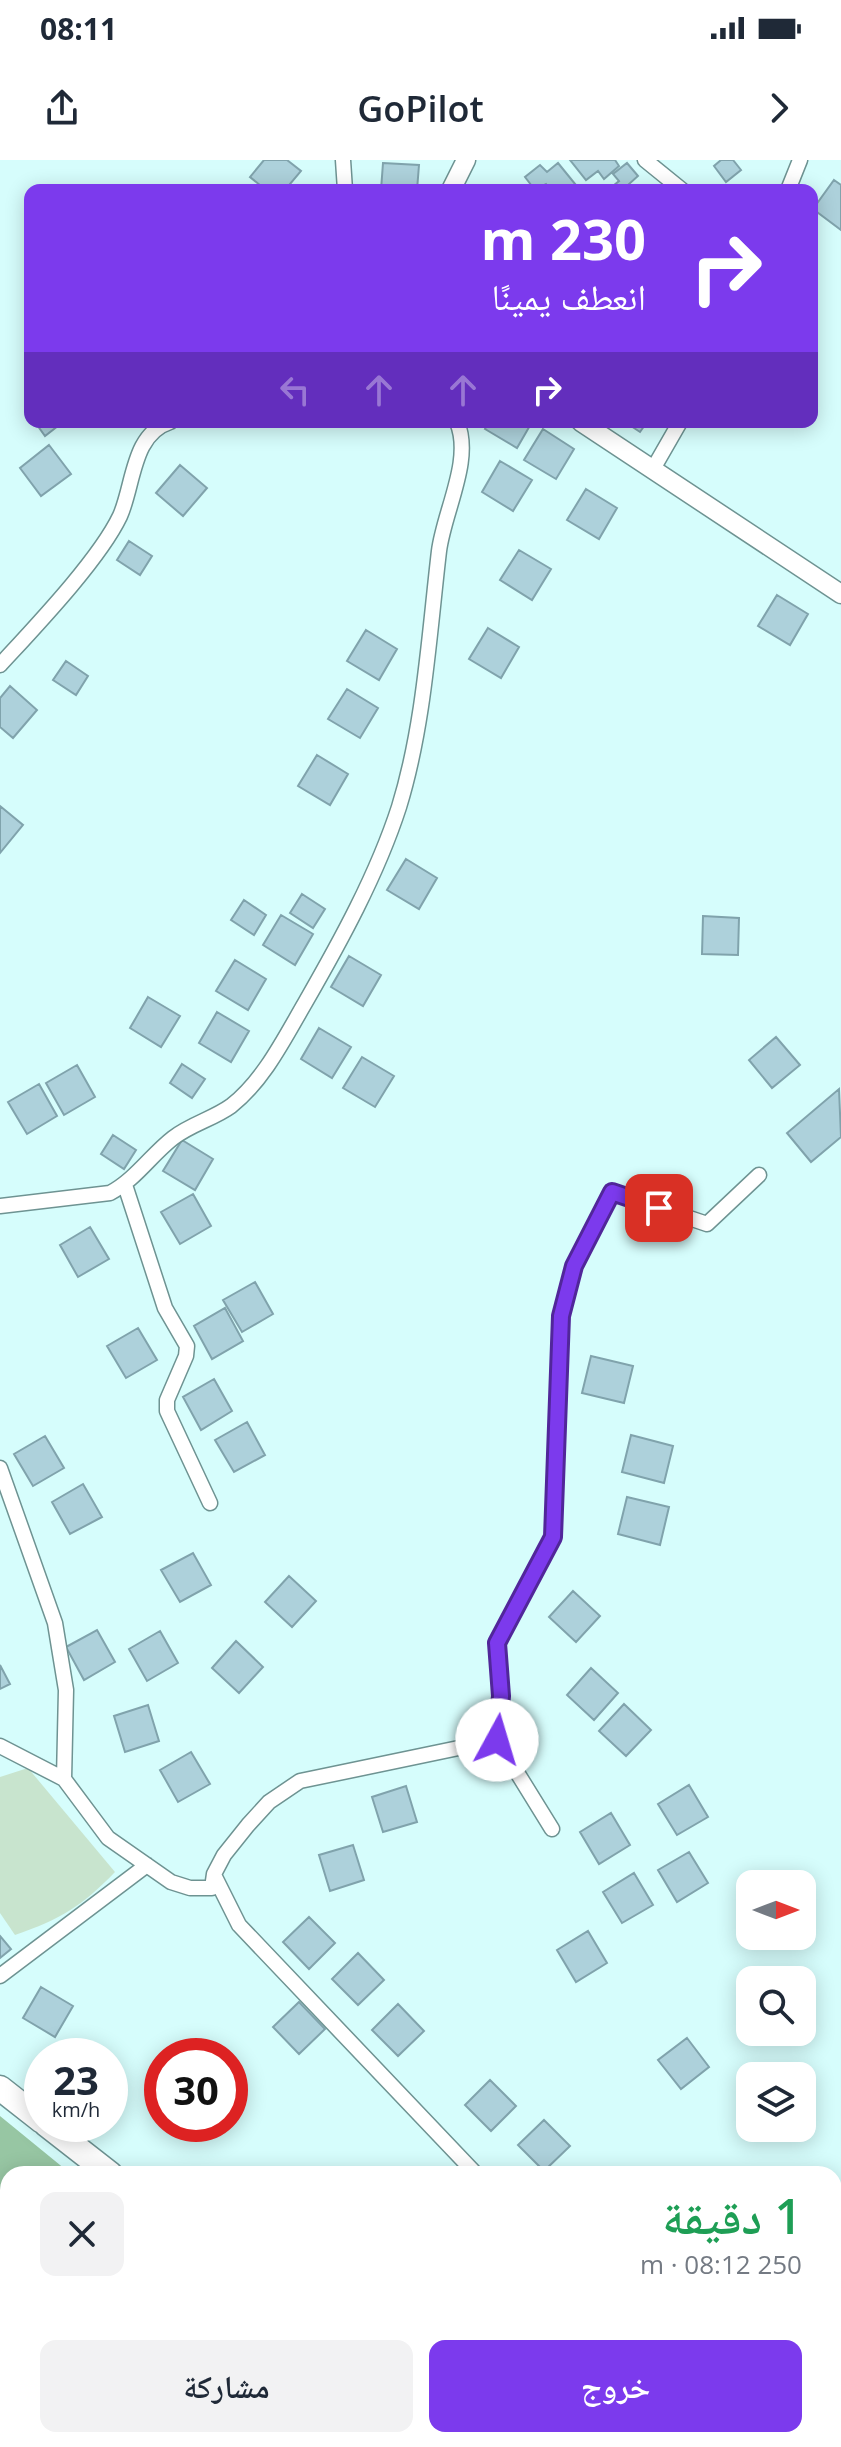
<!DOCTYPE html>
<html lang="ar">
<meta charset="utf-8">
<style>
body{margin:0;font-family:"Open Sans","Noto Naskh Arabic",sans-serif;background:#f2f2f3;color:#1f2937;direction:rtl;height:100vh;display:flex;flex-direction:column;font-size:30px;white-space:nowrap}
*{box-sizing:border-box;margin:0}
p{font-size:26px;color:#747a83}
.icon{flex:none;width:44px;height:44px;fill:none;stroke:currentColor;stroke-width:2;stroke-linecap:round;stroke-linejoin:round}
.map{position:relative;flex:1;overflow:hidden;direction:ltr}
.panel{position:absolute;left:0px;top:2006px;width:842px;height:282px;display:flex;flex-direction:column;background:#fff;border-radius:24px 24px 0 0;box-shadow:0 4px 20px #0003;direction:rtl}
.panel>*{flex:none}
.top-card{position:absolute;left:24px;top:24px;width:794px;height:244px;border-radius:16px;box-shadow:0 4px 20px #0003;direction:rtl;background:#7c3aed;color:#fff;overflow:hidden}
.needle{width:52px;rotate:90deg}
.tools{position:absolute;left:736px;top:1710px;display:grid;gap:16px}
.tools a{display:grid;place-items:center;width:80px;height:80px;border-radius:16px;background:#fff;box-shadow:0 4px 20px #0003;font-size:40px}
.speed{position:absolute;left:24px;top:1878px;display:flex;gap:16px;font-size:40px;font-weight:700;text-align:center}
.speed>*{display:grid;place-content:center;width:104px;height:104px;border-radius:50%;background:#fff;box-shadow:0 4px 20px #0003;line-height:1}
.speed small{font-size:20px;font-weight:400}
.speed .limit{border:12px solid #d22;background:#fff;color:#111}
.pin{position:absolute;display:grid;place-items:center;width:68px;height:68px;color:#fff;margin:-34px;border-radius:16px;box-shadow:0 4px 12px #0006}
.me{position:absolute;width:88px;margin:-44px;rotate:6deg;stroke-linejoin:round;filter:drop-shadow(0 0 6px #0008)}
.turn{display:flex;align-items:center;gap:28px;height:168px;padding:0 40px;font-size:36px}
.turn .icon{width:104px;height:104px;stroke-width:2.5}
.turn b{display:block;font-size:56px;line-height:68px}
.lanes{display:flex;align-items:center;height:76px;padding:0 40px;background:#0003;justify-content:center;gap:40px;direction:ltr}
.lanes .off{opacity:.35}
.round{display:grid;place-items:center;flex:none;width:84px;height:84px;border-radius:16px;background:#f2f2f3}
.head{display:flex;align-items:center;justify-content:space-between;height:136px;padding:0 40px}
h1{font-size:48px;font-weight:600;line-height:60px;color:#1e9e55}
.button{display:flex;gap:16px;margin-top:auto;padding:16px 40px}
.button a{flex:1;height:92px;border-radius:16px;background:#7c3aed;color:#fff;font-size:32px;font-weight:600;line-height:92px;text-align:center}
.button a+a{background:#f2f2f3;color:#1f2937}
.status{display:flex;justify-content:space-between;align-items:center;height:56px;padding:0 40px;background:#fff;direction:ltr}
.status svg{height:22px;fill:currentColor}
header{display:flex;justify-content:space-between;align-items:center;height:104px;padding:0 40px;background:#fff;font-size:36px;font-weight:600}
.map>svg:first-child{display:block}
.green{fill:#c8e4ce}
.forest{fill:#97c6a3}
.building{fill:#add1db;stroke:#80a3ac;stroke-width:2}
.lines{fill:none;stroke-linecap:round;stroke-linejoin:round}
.minor-casing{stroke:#6e9392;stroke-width:17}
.tertiary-casing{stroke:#6e9392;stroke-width:21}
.primary-casing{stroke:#6e9392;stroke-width:27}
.minor{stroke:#fff;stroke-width:14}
.tertiary{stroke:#fff;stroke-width:18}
.primary{stroke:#fff;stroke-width:24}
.route-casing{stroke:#51269a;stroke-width:20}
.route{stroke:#7c3aed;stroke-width:14}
</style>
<div class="status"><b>08:11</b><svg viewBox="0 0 49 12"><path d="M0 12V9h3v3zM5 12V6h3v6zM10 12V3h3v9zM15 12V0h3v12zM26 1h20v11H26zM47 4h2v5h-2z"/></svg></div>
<header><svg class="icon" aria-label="forward" viewBox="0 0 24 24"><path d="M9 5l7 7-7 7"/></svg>GoPilot<svg class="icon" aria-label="share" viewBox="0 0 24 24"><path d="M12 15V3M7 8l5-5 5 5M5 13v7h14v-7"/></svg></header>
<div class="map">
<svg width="841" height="2287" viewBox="0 0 841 2287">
<rect width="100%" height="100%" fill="#d6fdfc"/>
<!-- green -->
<path class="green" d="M28 1608 115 1712C82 1746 61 1759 15 1775L0 1753V1617Z"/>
<!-- forest -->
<path class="forest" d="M0 1956 71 2014H8V2280H407L416 2287H0Z"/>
<!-- building -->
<path class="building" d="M264 0H287L301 11 285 30H266L250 17Z
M570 0H615L619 6 604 19 598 11 586 20Z
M721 0H733L741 10 726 22 714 6Z
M383 3 419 5 417 30H381Z
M558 3 580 30H551L546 24 535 30 525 17 540 5 547 12Z
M627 3 638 16 629 24 634 30H608L619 21 613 14Z
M834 20 841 25V70L813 49Z
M35 262H63L45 276Z
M489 262H532L517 288 485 269Z
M625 262H647L640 272Z
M543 269 574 289 556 319 524 300Z
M49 285 71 314 41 336 20 308Z
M500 301 532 320 513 351 482 332Z
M180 305 207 328 183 356 156 333Z
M586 329 617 348 599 379 567 360Z
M129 381 152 396 140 415 117 400Z
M519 390 551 409 532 440 500 420Z
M777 435 808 454 790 485 758 466Z
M488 468 519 487 501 518 469 499Z
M366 470 397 489 379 520 347 501Z
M66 501 88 516 76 535 53 520Z
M10 526 37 550 13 578 0 567V538Z
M347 529 378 548 360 578 328 559Z
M317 595 348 614 330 645 298 626Z
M0 646 23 665 0 693Z
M406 699 437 718 419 749 387 730Z
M302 734 325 749 313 768 290 753Z
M244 740 266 755 254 775 231 760Z
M281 755 313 774 295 805 263 785Z
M703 756 739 758 738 795 702 794Z
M349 796 381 815 363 846 331 827Z
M235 800 266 819 248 850 216 831Z
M148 837 180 856 161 887 130 868Z
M217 852 249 871 231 902 199 883Z
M319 868 351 887 332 918 301 899Z
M776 877 800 905 772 928 749 900Z
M362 897 394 916 375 947 343 928Z
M182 904 205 919 192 938 170 923Z
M77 905 95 937 64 955 46 923Z
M39 924 57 956 27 974 8 942Z
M839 929 841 977 811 1002 787 973Z
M113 975 136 990 124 1009 101 994Z
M182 980 213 999 195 1030 163 1011Z
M193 1034 211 1066 180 1084 161 1052Z
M90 1067 109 1099 78 1117 60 1085Z
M255 1122 273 1154 242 1172 223 1140Z
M225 1148 243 1181 212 1199 194 1166Z
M138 1168 157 1200 126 1218 107 1186Z
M591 1196 633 1206 624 1243 582 1233Z
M214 1219 232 1251 201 1270 183 1237Z
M247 1262 265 1295 234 1312 215 1280Z
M631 1275 673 1286 664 1323 622 1312Z
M45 1276 64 1308 33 1326 14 1294Z
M83 1324 102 1357 70 1374 52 1342Z
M627 1337 669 1347 660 1385 618 1374Z
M193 1393 211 1425 180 1442 161 1410Z
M289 1416 316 1441 292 1467 265 1442Z
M573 1431 600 1456 576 1482 549 1457Z
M97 1470 115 1502 84 1520 66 1487Z
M160 1471 178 1503 147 1521 129 1489Z
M236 1481 263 1507 239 1533 212 1508Z
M0 1505 10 1524 0 1529Z
M591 1508 618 1533 594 1560 567 1535Z
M624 1544 651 1570 626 1596 599 1571Z
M148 1545 159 1581 125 1592 114 1556Z
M191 1592 210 1624 178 1642 160 1610Z
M689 1625 708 1657 677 1675 658 1644Z
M406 1626 417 1662 383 1672 372 1637Z
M611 1653 630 1685 599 1704 580 1672Z
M353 1685 364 1720 330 1731 319 1695Z
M689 1692 708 1723 677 1742 658 1710Z
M634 1713 653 1745 622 1763 603 1732Z
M309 1757 335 1783 309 1809 283 1782Z
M588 1771 607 1803 576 1822 557 1790Z
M0 1776 11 1789 0 1798Z
M358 1793 384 1820 358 1845 332 1819Z
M41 1827 73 1846 55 1877 23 1858Z
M299 1842 325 1869 299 1894 273 1867Z
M398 1844 424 1871 398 1896 372 1870Z
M687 1878 709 1907 681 1929 658 1900Z
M490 1920 516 1946 491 1971 465 1945Z
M544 1960 570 1986 544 2011 518 1985Z"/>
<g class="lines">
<defs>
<path id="minor" d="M343 0 345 30
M645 0 682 30
M788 30 800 0
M653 309 680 262
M0 505C35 467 99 400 120 356 134 325 132 274 170 262
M125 1025 165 1148 187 1186 186 1196 167 1240V1251L210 1343
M0 1046 110 1033C135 1020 151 995 173 978 191 964 213 959 231 946 264 920 284 879 305 843 340 782 377 715 399 647 424 566 429 476 439 391 444 351 473 300 457 262
M0 1308 55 1463 66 1530 64 1619
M497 1580 501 1536 497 1483 553 1377 561 1156 574 1106 612 1032 707 1064 759 1015
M0 1586 64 1619 108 1678 171 1722 190 1728H212L214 1714 224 1695 248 1665 269 1642 300 1621 497 1580 552 1669
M214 1715 239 1765 476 2014
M0 1816 147 1705"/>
<path id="tertiary" d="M451 30 466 0
M581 262 841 434"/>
<path id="primary" d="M0 1928 42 1961
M46 1964 110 2014
M449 2280 458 2287"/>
</defs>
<!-- minor casing -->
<use href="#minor" class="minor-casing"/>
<!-- tertiary casing -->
<use href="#tertiary" class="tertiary-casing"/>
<!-- primary casing -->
<use href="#primary" class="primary-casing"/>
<!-- minor -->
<use href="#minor" class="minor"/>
<!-- tertiary -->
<use href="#tertiary" class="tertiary"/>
<!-- primary -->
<use href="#primary" class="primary"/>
</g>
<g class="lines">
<defs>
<path id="route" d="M497 1580 501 1536 497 1483 553 1377 561 1156 574 1106 612 1032 659 1048"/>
</defs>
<!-- route casing -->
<use href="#route" class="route-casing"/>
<!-- route -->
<use href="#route" class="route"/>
</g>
</svg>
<div class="tools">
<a><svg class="needle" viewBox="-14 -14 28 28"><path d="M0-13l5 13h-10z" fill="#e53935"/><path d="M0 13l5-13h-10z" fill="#747a83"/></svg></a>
<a><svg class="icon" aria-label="search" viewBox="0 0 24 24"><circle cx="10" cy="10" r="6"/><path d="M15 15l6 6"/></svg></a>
<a><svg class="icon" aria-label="layers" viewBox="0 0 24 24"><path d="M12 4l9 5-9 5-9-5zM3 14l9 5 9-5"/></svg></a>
</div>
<div class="speed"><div>23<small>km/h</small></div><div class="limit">30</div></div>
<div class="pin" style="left:659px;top:1048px;background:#d93025"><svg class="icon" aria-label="arrive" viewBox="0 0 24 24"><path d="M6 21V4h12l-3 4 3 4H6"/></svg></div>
<svg class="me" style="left:497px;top:1580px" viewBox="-20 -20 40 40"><circle r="19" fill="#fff"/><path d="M0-13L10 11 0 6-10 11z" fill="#7c3aed"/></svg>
<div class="top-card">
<div class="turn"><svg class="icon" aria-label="right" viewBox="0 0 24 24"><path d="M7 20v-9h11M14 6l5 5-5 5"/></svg><div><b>230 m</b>انعطف يمينًا</div></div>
<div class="lanes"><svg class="icon off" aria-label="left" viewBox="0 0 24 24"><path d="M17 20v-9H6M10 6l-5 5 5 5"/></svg><svg class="icon off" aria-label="ahead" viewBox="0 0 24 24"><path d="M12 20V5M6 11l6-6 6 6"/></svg><svg class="icon off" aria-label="ahead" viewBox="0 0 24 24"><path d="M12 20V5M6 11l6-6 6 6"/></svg><svg class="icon" aria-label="right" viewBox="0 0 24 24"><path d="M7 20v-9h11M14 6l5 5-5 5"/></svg></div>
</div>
<section class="panel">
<div class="head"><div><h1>1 دقيقة</h1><p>250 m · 08:12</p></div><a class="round"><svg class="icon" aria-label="close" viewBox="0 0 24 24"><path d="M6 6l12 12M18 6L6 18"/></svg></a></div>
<div class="button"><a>خروج</a><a>مشاركة</a></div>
</section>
</div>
